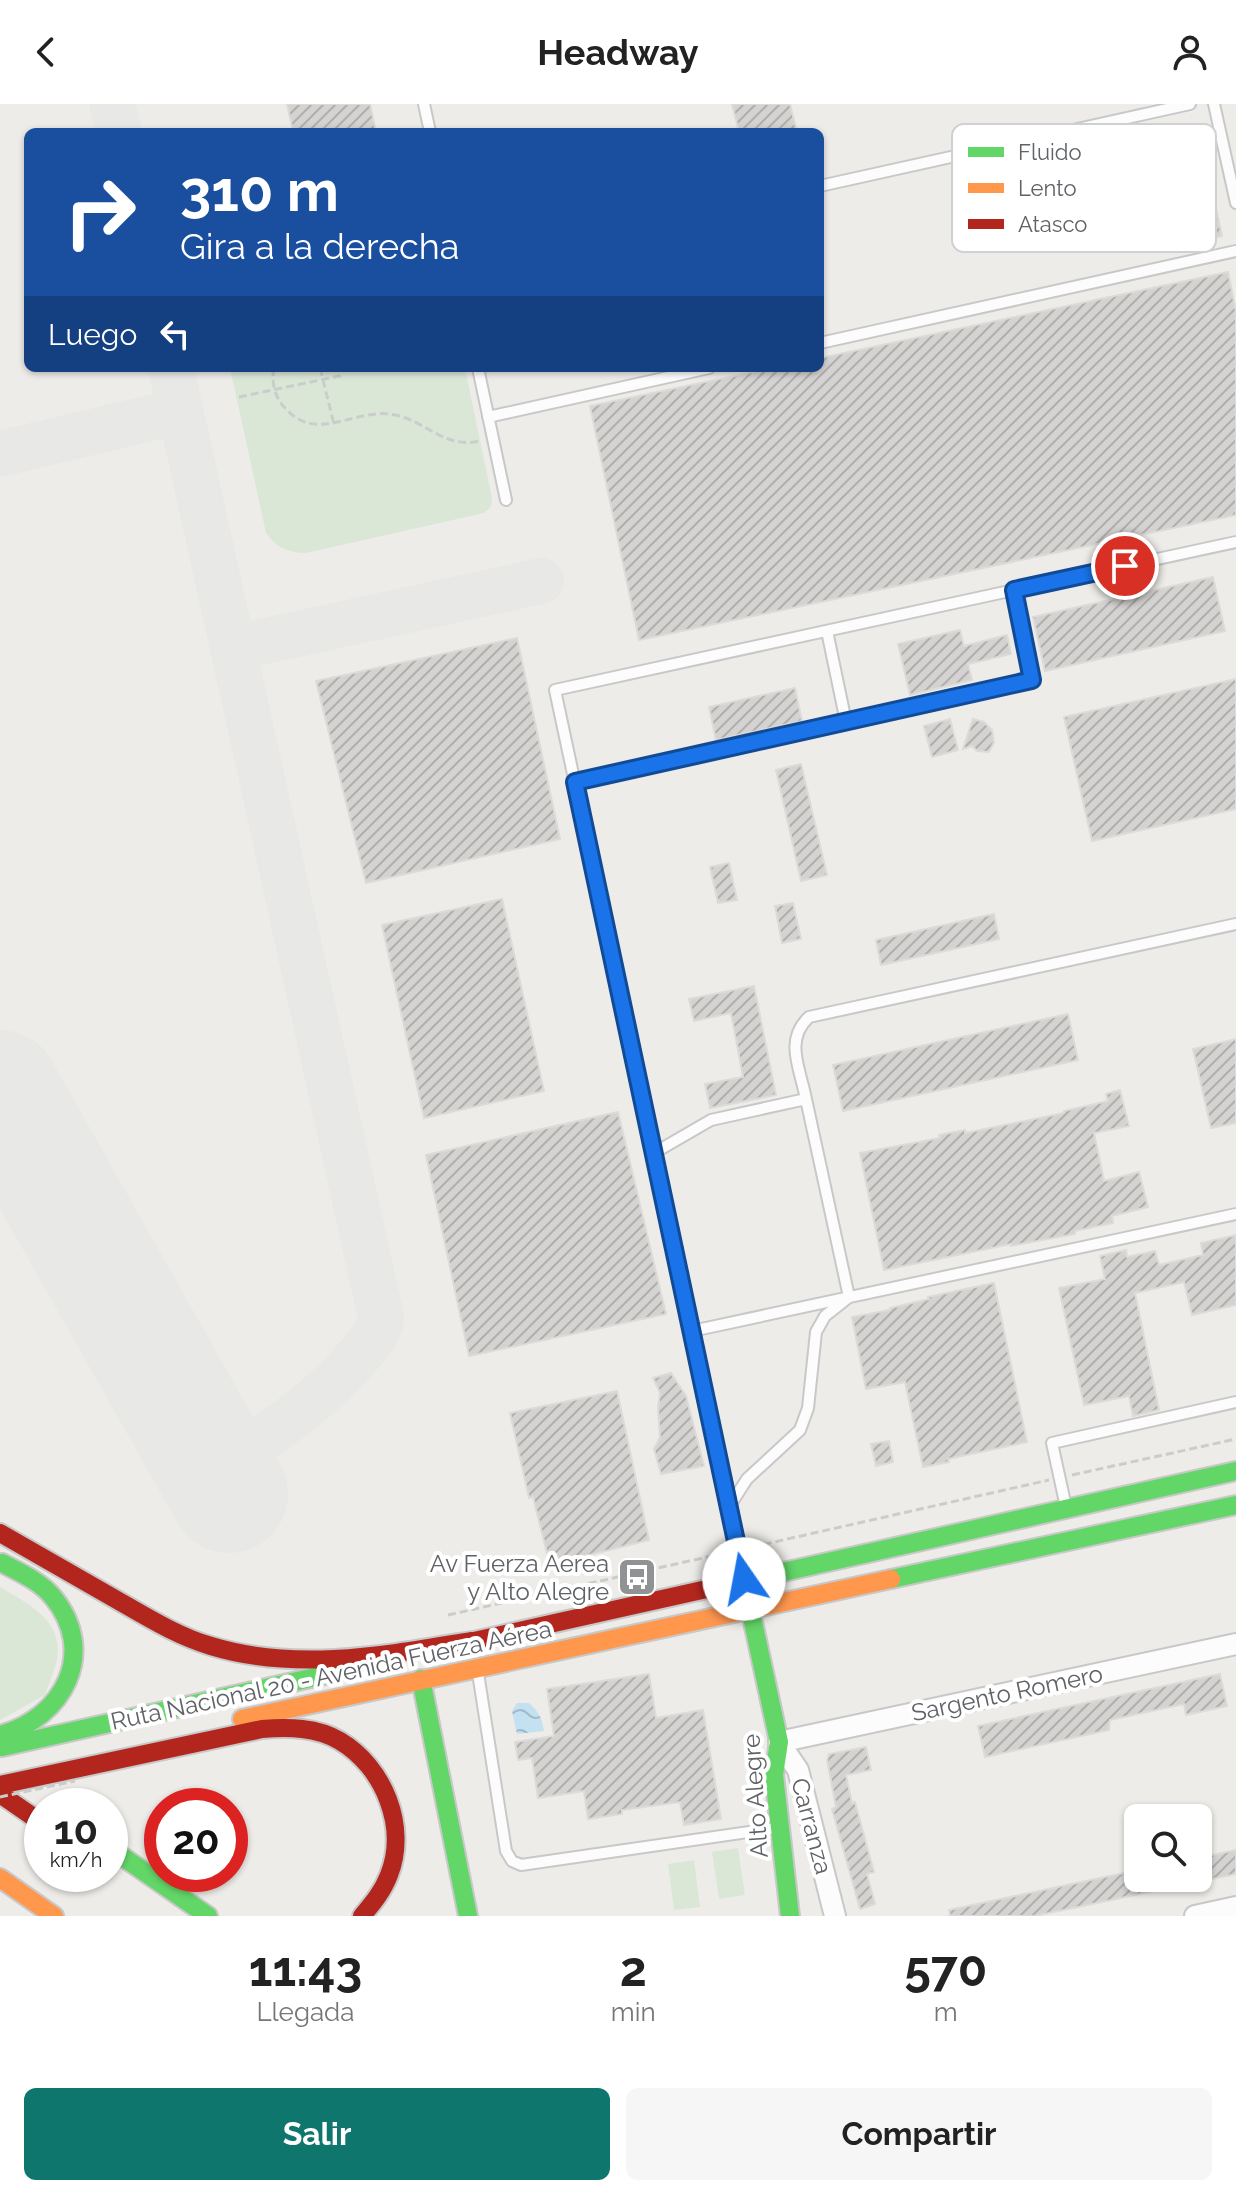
<!DOCTYPE html>
<html lang="es">
<meta charset="utf-8">
<style>
body{margin:0;font-family:Raleway,sans-serif;background:#f6f6f6;color:#222;height:100vh;display:flex;flex-direction:column;font-size:30px;white-space:nowrap}
*{box-sizing:border-box;margin:0}
p{font-size:26px;color:#767676}
.icon{flex:none;width:44px;height:44px;fill:none;stroke:currentColor;stroke-width:2;stroke-linecap:round;stroke-linejoin:round}
.map{position:relative;height:1812px;overflow:hidden}
.details{display:flex;flex-direction:column;background:#fff;flex:1}
.details>*{flex:none}
.hud{position:absolute;left:24px;top:24px;width:800px;height:244px;border-radius:12px;box-shadow:0 2px 6px #0004;background:#1a4fa0;color:#fff;overflow:hidden}
.buttons{position:absolute;left:1124px;top:1700px;display:grid;gap:16px}
.buttons a{display:grid;place-items:center;width:88px;height:88px;border-radius:12px;background:#fff;box-shadow:0 2px 6px #0004;font-size:40px}
.speed{position:absolute;left:24px;top:1684px;display:flex;gap:16px;font-size:40px;font-weight:700;text-align:center}
.speed>*{display:grid;place-content:center;width:104px;height:104px;border-radius:50%;background:#fff;box-shadow:0 2px 6px #0004;line-height:1}
.speed small{font-size:20px;font-weight:400}
.speed .limit{border:12px solid #d22;background:#fff;color:#111}
.pin{position:absolute;display:grid;place-items:center;width:68px;height:68px;color:#fff;margin:-34px;border:4px solid #fff;border-radius:50%;box-shadow:0 2px 8px #0007}
.me{position:absolute;width:88px;margin:-44px;rotate:348deg;stroke-linejoin:round;filter:drop-shadow(0 0 6px #0008)}
.turn{display:flex;align-items:center;gap:28px;height:168px;padding:0 24px;font-size:36px}
.turn .icon{width:104px;height:104px;stroke-width:2.5}
.turn b{display:block;font-size:56px;line-height:68px}
.then{display:flex;align-items:center;height:76px;padding:0 24px;background:#0003;gap:16px;font-size:30px}
.eta{display:flex;justify-content:space-evenly;align-items:center;height:136px;text-align:center}
.eta b{font-size:48px;font-weight:700;line-height:56px}
.primary-button{display:flex;gap:16px;margin-top:auto;padding:16px 24px}
.primary-button a{flex:1;height:92px;border-radius:12px;background:#0f766e;color:#fff;font-size:32px;font-weight:700;line-height:92px;text-align:center}
.primary-button a+a{background:#f6f6f6;color:#222}
header{display:flex;justify-content:space-between;align-items:center;height:104px;padding:0 24px;background:#fff;font-size:36px;font-weight:700}
.map>svg:first-child{display:block}
.grass{fill:#dae7d7}
.water{fill:url(#water-waves)}
.lines{fill:none;stroke-linecap:round;stroke-linejoin:round}
.taxiway{stroke:#e8e8e6;stroke-width:46}
.runway{stroke:#e8e8e6;stroke-width:118}
.building{fill:url(#building-hatch);stroke:#dddbd8;stroke-width:2}
.lane-casing{stroke:#c8c8c8;stroke-width:14}
.street-casing{stroke:#c8c8c8;stroke-width:24}
.fast-casing{stroke:#c8c8c8;stroke-width:22}
.slow-casing{stroke:#c8c8c8;stroke-width:22}
.jam-casing{stroke:#c8c8c8;stroke-width:22}
.path{stroke:#cacecb;stroke-width:3;stroke-dasharray:8 4;stroke-linecap:butt}
.lane{stroke:#fcfcfc;stroke-width:10}
.street{stroke:#fcfcfc;stroke-width:20}
.fast{stroke:#63d668;stroke-width:18}
.slow{stroke:#ff974d;stroke-width:18}
.jam{stroke:#b3261e;stroke-width:18}
.path-bridge{stroke:#cacecb;stroke-width:3;stroke-dasharray:8 4;stroke-linecap:butt}
.route-casing{stroke:#114b97;stroke-width:20}
.route{stroke:#1a73e8;stroke-width:14}
.labels{text-anchor:middle;dominant-baseline:central;stroke-width:8;stroke-linejoin:round;paint-order:stroke}
.poi-label{font-size:24px;fill:#5f6266;stroke:#fff;text-anchor:end}
.street-label{font-size:24px;fill:#5f6266;stroke:#fff}
.key{fill:#fff;stroke:#cfd0d1;stroke-width:2}
.key-label{font-size:22px;fill:#5f6266}
</style>
<header><svg class="icon" aria-label="back" viewBox="0 0 24 24"><path d="M15 5l-7 7 7 7"/></svg>Headway<svg class="icon" aria-label="person" viewBox="0 0 24 24"><circle cx="12" cy="8" r="4"/><path d="M4 21q1-7 8-7t8 7"/></svg></header>
<div class="map">
<svg width="1236" height="1812" viewBox="0 0 1236 1812">
<defs>
<pattern id="water-waves" width="16" height="10" patternUnits="userSpaceOnUse" patternTransform="scale(2)"><rect width="16" height="10" fill="#c4e1f1"/><path d="M0 5q4-4 8 0t8 0" fill="none" stroke="#a2bac7"/></pattern>
<pattern id="building-hatch" width="6" height="6" patternUnits="userSpaceOnUse" patternTransform="scale(2)"><rect width="6" height="6" fill="#d5d3d2"/><path d="M-1 1l2-2M0 6l6-6M5 7l2-2" fill="none" stroke="#b0afae"/></pattern>
</defs>
<rect width="100%" height="100%" fill="#eeece9"/>
<!-- grass -->
<path class="grass" d="M230 264H465L492 394 491 403 484 409 306 449C288 449 276 443 266 429Z
M0 1483C25 1498 58 1513 58 1547 58 1560 49 1578 45 1591L0 1616Z
M738 1744 745 1791 719 1795 712 1748Z
M694 1756 700 1803 674 1806 668 1760Z"/>
<!-- water -->
<path class="water" d="M517 1599H529C539 1608 542 1614 544 1627L517 1630 512 1607Z"/>
<g class="lines">
<!-- taxiway -->
<path class="taxiway" d="M112 0 119 28
M171 264 381 1213C381 1228 369 1238 360 1250 319 1299 268 1331 216 1367
M0 350 180 307
M233 544 541 477"/>
<!-- runway -->
<path class="runway" d="M0 985 229 1390"/>
</g>
<!-- building -->
<path class="building" d="M287 0H370L376 28H293Z
M732 0H790L797 28H739Z
M1199 24 1222 132 1167 144 1143 36Z
M1228 168 1236 207V411L639 536 590 302 772 264H820V254Z
M1213 473 1225 527 1045 567 1033 513Z
M960 526 964 542 1007 531 1011 550 968 560 972 576 910 591 898 540Z
M517 534 560 735 366 779 316 577Z
M1236 575V705L1092 737 1064 613Z
M795 584 802 617 716 636 709 603Z
M950 615 958 646 932 653 924 622Z
M973 615 984 618 992 626 994 638 989 648 977 647 972 642 963 645Z
M801 660 827 771 801 777 776 666Z
M729 759 737 796 718 799 710 763Z
M502 795 544 987 424 1014 382 821Z
M793 799 801 835 782 839 775 802Z
M994 810 999 835 881 861 876 836Z
M754 882 776 991 710 1004 705 980 743 973 731 909 694 917 689 895Z
M1068 910 1078 956 843 1007 833 961Z
M1236 935V1019L1211 1024 1193 945Z
M1120 986 1129 1022 1094 1029 1104 1077 1139 1068 1148 1103 1112 1112 1113 1119 1075 1127V1130L1011 1142V1140L884 1166 860 1049 940 1034 939 1031 965 1026V1029L1064 1009V1007L1108 997 1106 990Z
M618 1008 666 1210 469 1252 426 1051Z
M1236 1131V1201L1192 1211 1184 1178 1135 1189 1159 1306 1133 1312 1129 1292 1084 1301 1059 1184 1105 1175 1100 1152 1126 1146 1127 1153 1155 1147 1159 1161 1203 1151 1201 1139Z
M994 1179 1027 1338 948 1355 949 1358 923 1363 905 1278 866 1285 852 1213 890 1206V1204L929 1195 928 1193Z
M671 1269 686 1292 704 1362 661 1370 654 1345 660 1333 658 1304 660 1289 653 1274Z
M617 1287 649 1436 550 1461 533 1393 529 1394 510 1309Z
M889 1337 893 1358 876 1362 871 1340Z
M649 1570 656 1614 703 1606 721 1715 684 1721 680 1698 622 1706V1710L588 1715 584 1687 538 1694 532 1654 518 1656 515 1638 554 1632 547 1585Z
M1220 1570 1227 1602 1186 1611 1184 1600 1110 1616 1109 1626 985 1653 978 1622Z
M866 1643 871 1666 846 1671 852 1699 855 1698 874 1768 867 1770 875 1800 860 1805 832 1705 836 1703 827 1656 829 1650Z
M1236 1746V1770L1198 1778V1754Z
M1138 1766V1774H1187L1188 1780 1035 1812H950L949 1806Z"/>
<g class="lines">
<defs>
<path id="lane" d="M424 0 430 28
M1214 0 1236 99
M820 82 1190 0
M820 239 1236 147
M478 264 506 396
M488 313 709 264
M1014 486 1236 438
M827 527 846 618
M575 678 1032 576 1014 486 555 586C618 882 682 1177 744 1473
M806 995C800 964 784 936 809 913L1236 820
M654 1049 711 1016 806 995 849 1193 825 1212 816 1228 808 1304 800 1326 747 1375 729 1403
M692 1227 1236 1110
M1066 1403 1052 1339 1236 1298
M478 1569 506 1747 512 1757 521 1761 776 1724"/>
<path id="street" d="M835 1812 798 1666 779 1638 1236 1540
M1195 1812 1236 1803"/>
<path id="fast" d="M756 1474 1236 1367
M891 1475 1236 1401
M745 1481 779 1638 774 1671 790 1812
M421 1575 468 1812
M0 1631C64 1614 98 1548 53 1493 40 1477 19 1468 2 1459
M2 1643 351 1565
M110 1744 208 1812"/>
<path id="slow" d="M242 1615 891 1475
M0 1774 54 1812"/>
<path id="jam" d="M0 1429C39 1451 78 1474 117 1496 147 1513 177 1532 211 1542 296 1568 386 1551 472 1537
M447 1543 756 1474
M0 1681 262 1625C288 1623 317 1623 340 1637 384 1663 408 1723 389 1771 383 1787 373 1799 362 1812
M0 1690 42 1719"/>
</defs>
<!-- lane casing -->
<use href="#lane" class="lane-casing"/>
<!-- street casing -->
<use href="#street" class="street-casing"/>
<!-- fast casing -->
<use href="#fast" class="fast-casing"/>
<!-- slow casing -->
<use href="#slow" class="slow-casing"/>
<!-- jam casing -->
<use href="#jam" class="jam-casing"/>
<!-- path -->
<path class="path" d="M274 264C271 278 275 294 285 304 318 341 356 302 395 311 428 318 444 345 481 337
M320 264 334 320
M239 293 344 271
M1072 1371 1236 1335
M752 1443 1049 1376
M448 1511 725 1449"/>
<!-- lane -->
<use href="#lane" class="lane"/>
<!-- street -->
<use href="#street" class="street"/>
<!-- fast -->
<use href="#fast" class="fast"/>
<!-- slow -->
<use href="#slow" class="slow"/>
<!-- jam -->
<use href="#jam" class="jam"/>
<!-- path-bridge -->
<path class="path-bridge" d="M0 1693 75 1677"/>
</g>
<g class="lines">
<defs>
<path id="route" d="M744 1475 575 678 1032 576 1014 486 1125 462"/>
</defs>
<!-- route casing -->
<use href="#route" class="route-casing"/>
<!-- route -->
<use href="#route" class="route"/>
</g>
<!-- icons -->
<defs>
<symbol id="bus-square" viewBox="-11 -11 22 22"><rect x="-9" y="-9" width="18" height="18" rx="4" fill="#919294" stroke="#fff"/><path d="M-5-6H5V4H4V6H2V4H-2V6H-4V4H-5ZM-3.5-4V0h7V-4ZM-3.5 1.2v1.5H-2V1.2ZM2 1.2v1.5H3.5V1.2Z" fill="#fff"/></symbol>
</defs>
<g fill-rule="evenodd">
<use href="#bus-square" x="615" y="1451" width="44" height="44"/>
</g>
<g class="labels">
<!-- poi labels -->
<g class="poi-label">
<text x="609" y="1459">Av Fuerza Aerea<tspan x="609" dy="28">y Alto Alegre</tspan></text>
</g>
<!-- street labels -->
<g class="street-label">
<text transform="translate(331 1571) rotate(-12)">Ruta Nacional 20 - Avenida Fuerza Aérea</text>
<text transform="translate(1007 1589) rotate(-12)">Sargento Romero</text>
<text transform="translate(755 1692) rotate(-94)">Alto Alegre</text>
<text transform="translate(812 1722) rotate(75)">Carranza</text>
</g>
</g>
<!-- legend -->
<rect x="952" y="20" width="264" height="128" rx="12" class="key"/>
<rect x="968" y="43" width="36" height="10" fill="#63d668"/>
<rect x="968" y="79" width="36" height="10" fill="#ff974d"/>
<rect x="968" y="115" width="36" height="10" fill="#b3261e"/>
<g class="key-label">
<text x="1018" y="56">Fluido</text>
<text x="1018" y="92">Lento</text>
<text x="1018" y="128">Atasco</text>
</g>
</svg>
<div class="buttons">
<a><svg class="icon" aria-label="search" viewBox="0 0 24 24"><circle cx="10" cy="10" r="6"/><path d="M15 15l6 6"/></svg></a>
</div>
<div class="speed"><div>10<small>km/h</small></div><div class="limit">20</div></div>
<div class="pin" style="left:1125px;top:462px;background:#d93025"><svg class="icon" aria-label="arrive" viewBox="0 0 24 24"><path d="M6 21V4h12l-3 4 3 4H6"/></svg></div>
<svg class="me" style="left:744px;top:1475px" viewBox="-20 -20 40 40"><circle r="19" fill="#fff"/><path d="M0-13L10 11 0 6-10 11z" fill="#1a73e8"/></svg>
<div class="hud">
<div class="turn"><svg class="icon" aria-label="right" viewBox="0 0 24 24"><path d="M7 20v-9h11M14 6l5 5-5 5"/></svg><div><b>310 m</b>Gira a la derecha</div></div>
<div class="then">Luego<svg class="icon" aria-label="left" viewBox="0 0 24 24"><path d="M17 20v-9H6M10 6l-5 5 5 5"/></svg></div>
</div>
</div>
<section class="details">
<div class="eta">
<div><b>11:43</b><p>Llegada</p></div>
<div><b>2</b><p>min</p></div>
<div><b>570</b><p>m</p></div>
</div>
<div class="primary-button"><a>Salir</a><a>Compartir</a></div>
</section>
